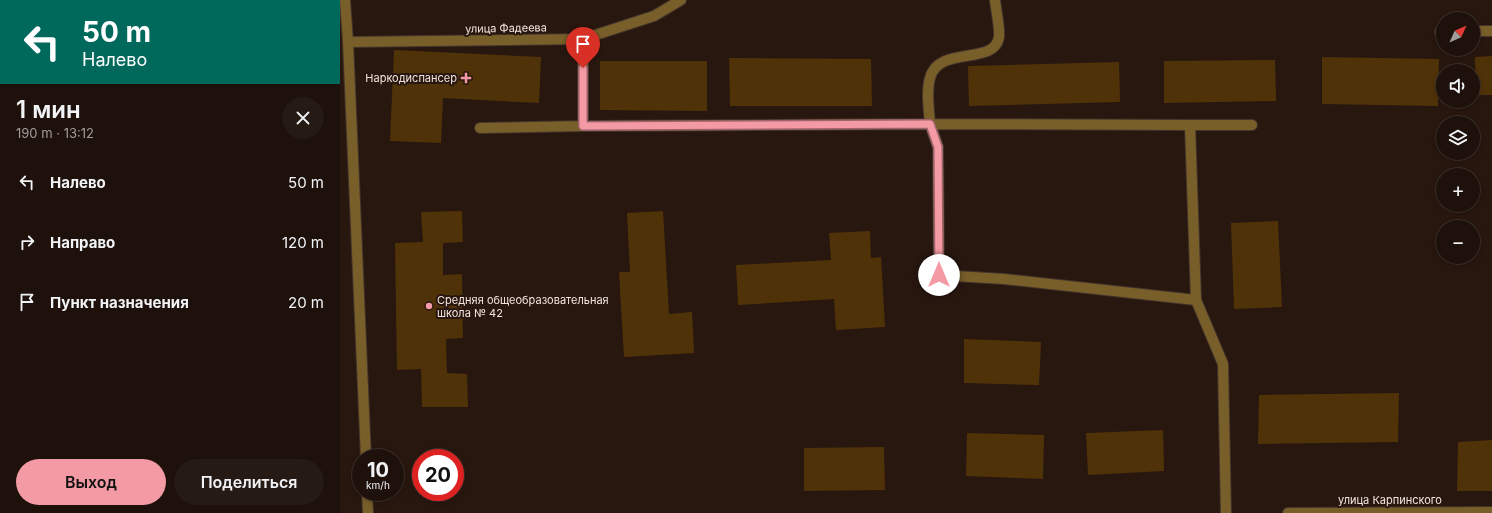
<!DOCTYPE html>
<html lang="ru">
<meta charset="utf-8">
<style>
body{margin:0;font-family:Inter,sans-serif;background:#261a14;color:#f1f3f6;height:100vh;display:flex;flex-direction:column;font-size:15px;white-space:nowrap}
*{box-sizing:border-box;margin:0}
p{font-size:13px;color:#a19d9d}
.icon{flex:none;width:22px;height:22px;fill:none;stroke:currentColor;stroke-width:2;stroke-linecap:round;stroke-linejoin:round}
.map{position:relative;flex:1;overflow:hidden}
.drawer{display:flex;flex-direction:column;background:#1e110b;width:340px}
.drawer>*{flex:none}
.top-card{background:#00695c;color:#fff;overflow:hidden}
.needle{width:26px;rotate:45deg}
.fabs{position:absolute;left:1096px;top:12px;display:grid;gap:8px}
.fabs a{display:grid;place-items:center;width:44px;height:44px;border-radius:50%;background:#1e110b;box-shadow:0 2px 6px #0003,0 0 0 1px #3c312c;font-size:20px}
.speed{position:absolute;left:12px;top:449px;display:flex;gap:8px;font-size:20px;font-weight:700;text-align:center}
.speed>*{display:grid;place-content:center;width:52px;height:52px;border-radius:50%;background:#1e110b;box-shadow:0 2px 6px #0003,0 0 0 1px #3c312c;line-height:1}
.speed small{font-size:10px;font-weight:400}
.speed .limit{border:6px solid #d22;background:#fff;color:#111}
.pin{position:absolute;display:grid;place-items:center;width:34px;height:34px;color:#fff;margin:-41px -17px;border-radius:50% 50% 50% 0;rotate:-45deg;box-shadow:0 0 4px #0007}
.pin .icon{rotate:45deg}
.me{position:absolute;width:44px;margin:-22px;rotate:0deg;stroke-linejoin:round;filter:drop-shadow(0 0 3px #0008)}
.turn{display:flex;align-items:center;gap:14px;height:84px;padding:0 16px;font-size:18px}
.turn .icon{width:52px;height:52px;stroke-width:2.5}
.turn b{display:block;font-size:28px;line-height:34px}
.round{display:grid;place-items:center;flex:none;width:42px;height:42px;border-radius:21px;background:#261a14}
.headline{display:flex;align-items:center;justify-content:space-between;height:68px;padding:0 16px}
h1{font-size:24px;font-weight:600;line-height:30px}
.action{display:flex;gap:8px;margin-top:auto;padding:8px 16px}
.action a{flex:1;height:46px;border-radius:24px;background:#f49aa4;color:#111;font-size:16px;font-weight:600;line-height:46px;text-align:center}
.action a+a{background:#261a14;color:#f1f3f6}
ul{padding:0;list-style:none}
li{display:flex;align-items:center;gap:12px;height:60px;padding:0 16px}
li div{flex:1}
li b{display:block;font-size:15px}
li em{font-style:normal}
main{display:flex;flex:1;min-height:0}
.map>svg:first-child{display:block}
.building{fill:#503209}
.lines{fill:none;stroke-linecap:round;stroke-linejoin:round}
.service-casing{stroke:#44342c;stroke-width:12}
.minor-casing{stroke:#44342c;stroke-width:12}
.service{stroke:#785f29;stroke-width:10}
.minor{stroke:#785f29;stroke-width:10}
.route-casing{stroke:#9f646b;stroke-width:10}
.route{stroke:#f49aa4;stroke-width:7}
.poi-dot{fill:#f49aa4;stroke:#28170f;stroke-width:1.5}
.labels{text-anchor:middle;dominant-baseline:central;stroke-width:4;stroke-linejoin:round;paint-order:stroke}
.street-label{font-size:11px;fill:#f1e4de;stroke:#28170f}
.poi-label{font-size:11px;fill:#f1e4de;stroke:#28170f;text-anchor:end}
</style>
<main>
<section class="drawer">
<div class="top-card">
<div class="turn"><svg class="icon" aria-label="left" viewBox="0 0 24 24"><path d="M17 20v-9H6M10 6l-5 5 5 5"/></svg><div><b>50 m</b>Налево</div></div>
</div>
<div class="headline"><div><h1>1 мин</h1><p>190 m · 13:12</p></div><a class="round"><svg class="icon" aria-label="close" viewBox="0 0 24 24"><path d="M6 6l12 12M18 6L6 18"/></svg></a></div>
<ul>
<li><svg class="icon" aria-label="left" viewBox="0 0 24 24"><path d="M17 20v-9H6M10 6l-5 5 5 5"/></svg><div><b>Налево</b></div><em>50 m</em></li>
<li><svg class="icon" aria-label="right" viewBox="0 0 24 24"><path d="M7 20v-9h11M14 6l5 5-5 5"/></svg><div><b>Направо</b></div><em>120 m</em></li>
<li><svg class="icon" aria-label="arrive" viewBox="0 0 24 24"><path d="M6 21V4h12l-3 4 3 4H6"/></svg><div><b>Пункт назначения</b></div><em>20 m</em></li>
</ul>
<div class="action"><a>Выход</a><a>Поделиться</a></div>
</section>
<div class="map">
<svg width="1152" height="513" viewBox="0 0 1152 513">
<rect width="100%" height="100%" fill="#28170f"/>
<!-- building -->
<path class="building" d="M54 50 201 57 199 103 103 98 101 143 50 141Z
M1152 56V95H1136L1135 57Z
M982 57 1099 59 1098 106 982 104Z
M389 58 531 59 532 106H390Z
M935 60 936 101 824 103V61Z
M260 61H367V111L260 110Z
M779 62 780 102 629 106 628 66Z
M122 211 123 242 103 243V275L122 274 123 338 106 339 107 373 127 374 128 407H82L81 369 57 370 55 243 83 242 81 212Z
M323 211 329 314 352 312 354 353 284 357 279 272H290L287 213Z
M938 221 942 307 894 309 891 223Z
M530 231 531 258 541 257 545 327 496 330 494 299 398 305 396 265 491 260 489 233Z
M624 339 701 342 699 385 624 383Z
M1059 393 1058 442 918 444 919 395Z
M823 430 824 471 748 475 746 433Z
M627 433 704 435 703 479 626 476Z
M1152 440V491H1117L1118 442Z
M544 447 545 490 464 491V448Z"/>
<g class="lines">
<defs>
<path id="service" d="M1133 31H1152
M1100 32H1103
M243 39V126L590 124C589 110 586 92 590 78 598 45 655 66 659 37 660 28 656 10 655 0
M850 125 590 124 598 147 599 275 664 279 856 300 883 364 886 513
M140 128 243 126
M856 300 850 125H912"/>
<path id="minor" d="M5 0 8 42 26 458
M8 42 243 39 314 16 341 0
M27 492 28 513
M948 513 1152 512"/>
</defs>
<!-- service casing -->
<use href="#service" class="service-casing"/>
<!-- minor casing -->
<use href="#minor" class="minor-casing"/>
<!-- service -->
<use href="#service" class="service"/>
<!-- minor -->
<use href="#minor" class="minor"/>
</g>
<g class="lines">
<defs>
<path id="route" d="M243 68V126L590 124 598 147 599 275"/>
</defs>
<!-- route casing -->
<use href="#route" class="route-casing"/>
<!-- route -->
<use href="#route" class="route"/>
</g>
<!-- markers -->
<g class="poi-dot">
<path d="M124 72h4v4h4v4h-4v4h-4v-4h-4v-4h4z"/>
<circle cx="89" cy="306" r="4"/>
</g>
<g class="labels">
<!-- street labels -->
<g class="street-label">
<text transform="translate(166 28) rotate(-1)">улица Фадеева</text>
<text x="1050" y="500">улица Карпинского</text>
</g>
<!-- poi labels -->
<g class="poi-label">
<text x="117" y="78">Наркодиспансер</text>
<text x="97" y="300" text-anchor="start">Средняя общеобразовательная<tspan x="97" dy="13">школа № 42</tspan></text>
</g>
</g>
</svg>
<div class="fabs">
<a><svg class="needle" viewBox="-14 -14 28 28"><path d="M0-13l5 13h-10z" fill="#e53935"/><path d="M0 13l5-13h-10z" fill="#a19d9d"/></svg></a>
<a><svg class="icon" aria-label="sound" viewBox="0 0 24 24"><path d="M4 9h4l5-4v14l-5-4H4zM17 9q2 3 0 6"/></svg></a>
<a><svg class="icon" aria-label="layers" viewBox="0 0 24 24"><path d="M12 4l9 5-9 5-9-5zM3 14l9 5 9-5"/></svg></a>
<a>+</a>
<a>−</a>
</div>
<div class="speed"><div>10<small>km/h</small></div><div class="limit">20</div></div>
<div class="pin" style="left:243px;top:68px;background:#d93025"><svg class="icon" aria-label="arrive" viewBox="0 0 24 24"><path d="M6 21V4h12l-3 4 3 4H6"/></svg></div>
<svg class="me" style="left:599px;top:275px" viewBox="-20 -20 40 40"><circle r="19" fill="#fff"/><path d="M0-13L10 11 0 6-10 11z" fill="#f49aa4"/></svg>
</div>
</main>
